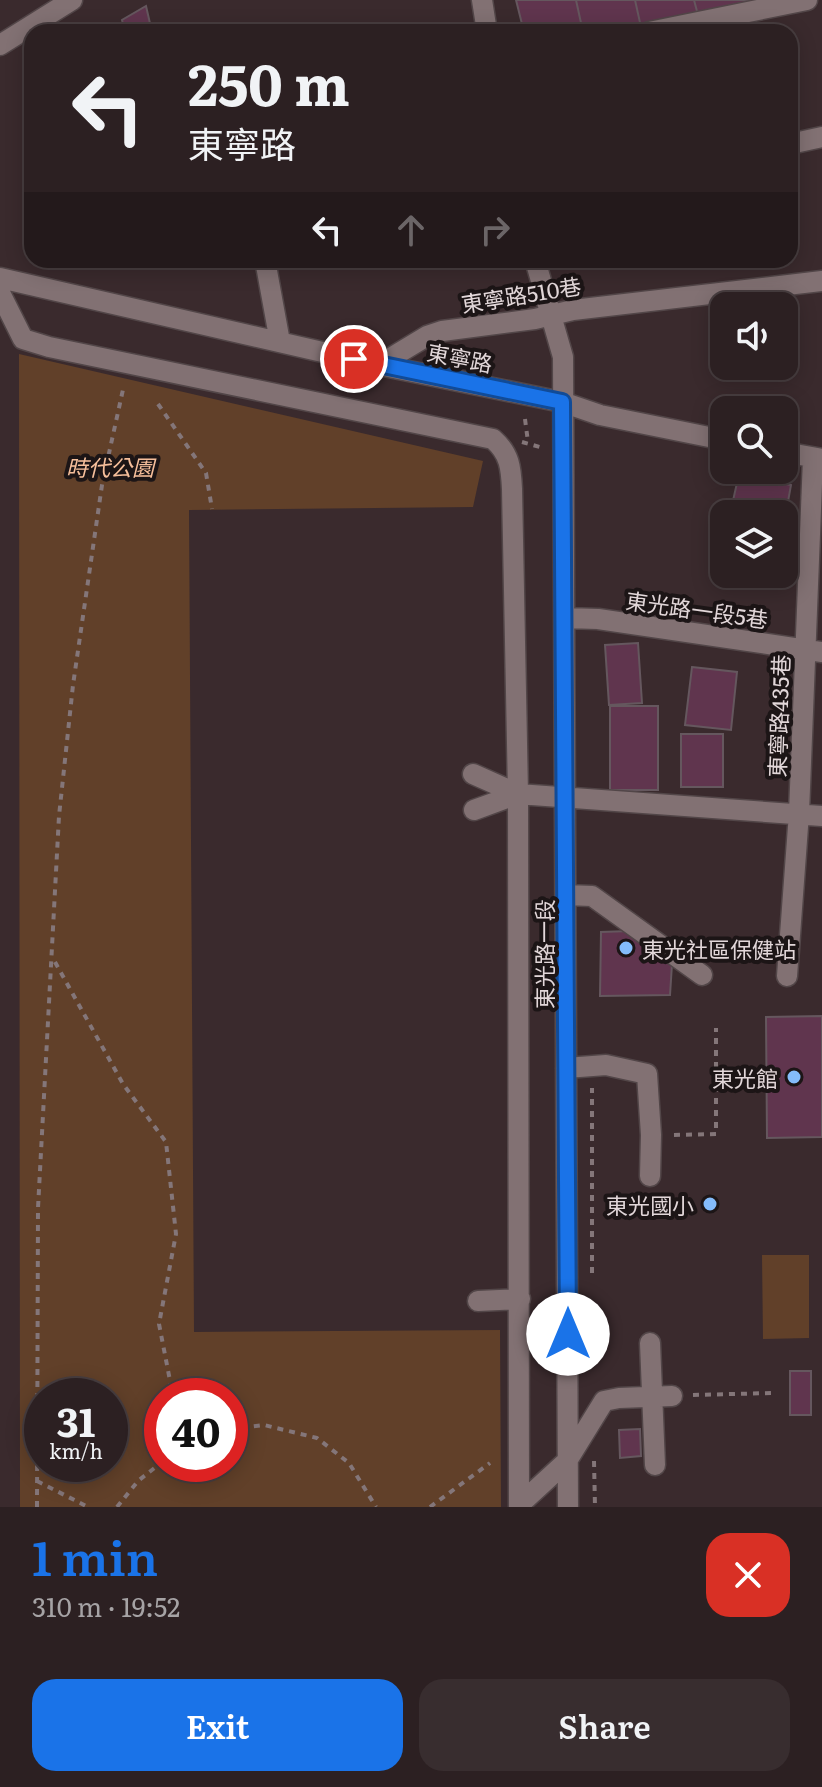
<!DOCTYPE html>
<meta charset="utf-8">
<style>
body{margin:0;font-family:Literata,"Noto Sans TC",serif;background:#382d2f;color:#f1f3f6;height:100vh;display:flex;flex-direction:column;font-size:30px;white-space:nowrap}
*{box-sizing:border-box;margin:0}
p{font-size:26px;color:#a6a3a5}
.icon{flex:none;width:44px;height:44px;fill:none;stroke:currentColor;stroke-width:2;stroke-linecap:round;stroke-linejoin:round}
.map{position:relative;height:1507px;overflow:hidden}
.side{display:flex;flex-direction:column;background:#2c2022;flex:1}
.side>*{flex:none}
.hud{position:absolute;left:24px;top:24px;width:774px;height:244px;border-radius:24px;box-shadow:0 4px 20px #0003,0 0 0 2px #483e40;background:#2c2022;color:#f1f3f6;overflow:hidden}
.fabs{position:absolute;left:710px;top:292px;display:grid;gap:16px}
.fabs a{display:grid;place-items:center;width:88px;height:88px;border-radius:16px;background:#2c2022;box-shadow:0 4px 20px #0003,0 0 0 2px #483e40;font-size:40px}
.speed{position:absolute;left:24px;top:1378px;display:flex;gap:16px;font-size:40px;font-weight:700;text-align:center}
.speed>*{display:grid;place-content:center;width:104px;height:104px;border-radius:50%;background:#2c2022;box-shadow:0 4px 20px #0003,0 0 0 2px #483e40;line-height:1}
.speed small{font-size:20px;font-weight:400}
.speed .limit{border:12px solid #d22;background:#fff;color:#111}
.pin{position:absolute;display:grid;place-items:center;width:68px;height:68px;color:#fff;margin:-34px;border:4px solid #fff;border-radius:50%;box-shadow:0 2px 8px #0007}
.me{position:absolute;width:88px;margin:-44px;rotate:0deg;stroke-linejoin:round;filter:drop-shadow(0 0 6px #0008)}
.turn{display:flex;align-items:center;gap:28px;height:168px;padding:0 32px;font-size:36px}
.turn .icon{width:104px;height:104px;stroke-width:2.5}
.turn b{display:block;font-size:56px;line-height:68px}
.lanes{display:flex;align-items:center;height:76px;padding:0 32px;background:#0003;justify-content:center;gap:40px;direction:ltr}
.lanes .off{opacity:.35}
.round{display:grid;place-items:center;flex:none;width:84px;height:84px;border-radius:24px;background:#382d2f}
.summary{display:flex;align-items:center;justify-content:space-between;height:136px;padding:0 32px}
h1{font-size:48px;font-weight:600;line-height:60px;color:#1a73e8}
.action{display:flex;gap:16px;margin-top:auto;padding:16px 32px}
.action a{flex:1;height:92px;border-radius:24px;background:#1a73e8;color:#fff;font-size:32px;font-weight:600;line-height:92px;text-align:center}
.action a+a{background:#382d2f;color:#f1f3f6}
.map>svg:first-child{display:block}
.green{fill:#614029;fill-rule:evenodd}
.building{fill:#60354e;stroke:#65575e;stroke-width:2}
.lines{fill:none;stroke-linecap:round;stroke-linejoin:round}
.minor-casing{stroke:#524648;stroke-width:23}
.path{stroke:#847679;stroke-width:4;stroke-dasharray:6 6;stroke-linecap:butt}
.minor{stroke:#827173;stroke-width:20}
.route-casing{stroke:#114b97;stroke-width:20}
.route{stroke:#1a73e8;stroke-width:14}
.poi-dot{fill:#84bcfb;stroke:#1c1516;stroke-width:3}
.labels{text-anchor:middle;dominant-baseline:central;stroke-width:8;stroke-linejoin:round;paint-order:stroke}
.street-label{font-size:22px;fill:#e2d7d9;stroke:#1c1516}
.park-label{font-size:22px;font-style:italic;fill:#f6bf9b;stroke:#1c1516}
.poi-label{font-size:22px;fill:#e2d7d9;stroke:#1c1516;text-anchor:end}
</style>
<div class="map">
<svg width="822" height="1507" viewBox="0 0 822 1507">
<rect width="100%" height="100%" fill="#3a2a2d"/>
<!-- green -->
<path class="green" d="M19 354 483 461 473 507 189 510 194 1332 500 1330 501 1507H20ZM42 1396H110V1464H42ZM162 1396H230V1464H162Z
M762 1255H809V1338L763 1339Z"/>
<!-- building -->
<path class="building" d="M516 0H576L583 32H524Z
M576 0H635L641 27 621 32H583Z
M635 0H694L698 15 641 27Z
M694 0H763L698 15Z
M146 6 152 32H125L122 20Z
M739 474 791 485 785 518 793 520 788 544 784 543V514H730Z
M638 643 642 703 609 705 605 645Z
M692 667 737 672 731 730 685 725Z
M610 706H658V790H610Z
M681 734H723V787H681Z
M630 931 672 964 670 995 600 996 601 932Z
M822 1016V1137L767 1138 766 1017Z
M790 1371H811V1415H790Z
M640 1429 641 1456 620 1458 619 1430Z"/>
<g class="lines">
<defs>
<path id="minor" d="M482 0 487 32
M649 32 807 0
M0 45 72 0
M790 144 822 137
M265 260 280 342
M535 260 563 357 568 1507
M0 278 379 365 562 402 600 415 724 440
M0 293 23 339 49 347 493 439C510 454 511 468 512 489L518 794 519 1507
M379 365 427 336 442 331 535 319 573 310 822 281
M784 452 822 459
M565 618 598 619 822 652
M473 774 518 794 822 816
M474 810 518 794
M566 895 592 896 702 975
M787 976 799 813 813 458
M566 1068 606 1065 647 1074 651 1135 650 1176
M478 1301 520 1299
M650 1343 655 1465
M519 1505 567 1461 604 1401 619 1398 672 1396"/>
</defs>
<!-- minor casing -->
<use href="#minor" class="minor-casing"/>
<!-- path -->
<path class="path" d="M158 404 206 473 212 509
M525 419 528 442
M522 442 540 447
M55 962 123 1084 166 1142 176 1234 159 1324 173 1396
M674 1135 716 1134V1028
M592 1273V1088
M693 1395 774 1393
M230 1429 264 1425 317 1438 349 1463 376 1507
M594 1461 595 1507
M37 1481 88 1507
M37 1507 38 1208 59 816 73 685 102 485 124 385
M117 1507 138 1481 162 1462
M430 1507 490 1463"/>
<!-- minor -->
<use href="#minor" class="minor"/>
</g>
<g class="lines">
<defs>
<path id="route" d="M354 359 562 402 568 1334"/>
</defs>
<!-- route casing -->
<use href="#route" class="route-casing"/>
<!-- route -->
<use href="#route" class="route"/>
</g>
<!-- markers -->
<g class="poi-dot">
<circle cx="626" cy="948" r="8"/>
<circle cx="794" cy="1077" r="8"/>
<circle cx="710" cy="1204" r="8"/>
</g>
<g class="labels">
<!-- street labels -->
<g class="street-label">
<text transform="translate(521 294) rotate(-9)">東寧路510巷</text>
<text transform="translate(460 357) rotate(11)">東寧路</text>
<text transform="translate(697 609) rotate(8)">東光路一段5巷</text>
<text transform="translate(778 716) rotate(-88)">東寧路435巷</text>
<text transform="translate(543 954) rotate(-90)">東光路一段</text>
</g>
<!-- park labels -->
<g class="park-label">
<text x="110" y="466">時代公園</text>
</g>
<!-- poi labels -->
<g class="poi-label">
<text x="642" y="948" text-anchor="start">東光社區保健站</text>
<text x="778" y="1077">東光館</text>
<text x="694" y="1204">東光國小</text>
</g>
</g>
</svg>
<div class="fabs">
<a><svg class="icon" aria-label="sound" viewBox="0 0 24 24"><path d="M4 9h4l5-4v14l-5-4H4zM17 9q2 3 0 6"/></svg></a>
<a><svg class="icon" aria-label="search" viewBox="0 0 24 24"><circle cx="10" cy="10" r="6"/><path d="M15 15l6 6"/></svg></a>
<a><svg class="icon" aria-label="layers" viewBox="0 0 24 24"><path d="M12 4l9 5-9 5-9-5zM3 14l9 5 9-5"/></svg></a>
</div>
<div class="speed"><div>31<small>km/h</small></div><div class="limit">40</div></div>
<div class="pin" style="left:354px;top:359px;background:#d93025"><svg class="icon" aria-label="arrive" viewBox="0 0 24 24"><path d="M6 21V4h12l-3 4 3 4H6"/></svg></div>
<svg class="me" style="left:568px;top:1334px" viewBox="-20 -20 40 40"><circle r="19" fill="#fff"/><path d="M0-13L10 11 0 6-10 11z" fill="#1a73e8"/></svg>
<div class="hud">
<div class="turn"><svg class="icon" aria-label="left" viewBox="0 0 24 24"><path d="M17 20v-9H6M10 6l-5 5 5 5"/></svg><div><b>250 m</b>東寧路</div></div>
<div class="lanes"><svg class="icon" aria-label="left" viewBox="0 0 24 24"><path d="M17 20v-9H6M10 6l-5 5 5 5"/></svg><svg class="icon off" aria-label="ahead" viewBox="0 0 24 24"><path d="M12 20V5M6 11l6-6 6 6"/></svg><svg class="icon off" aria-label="right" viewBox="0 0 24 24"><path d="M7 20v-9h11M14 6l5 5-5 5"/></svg></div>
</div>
</div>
<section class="side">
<div class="summary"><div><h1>1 min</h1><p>310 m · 19:52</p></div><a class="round" style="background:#d93025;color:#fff"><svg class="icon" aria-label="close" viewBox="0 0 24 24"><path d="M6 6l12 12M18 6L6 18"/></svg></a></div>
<div class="action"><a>Exit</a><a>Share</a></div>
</section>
